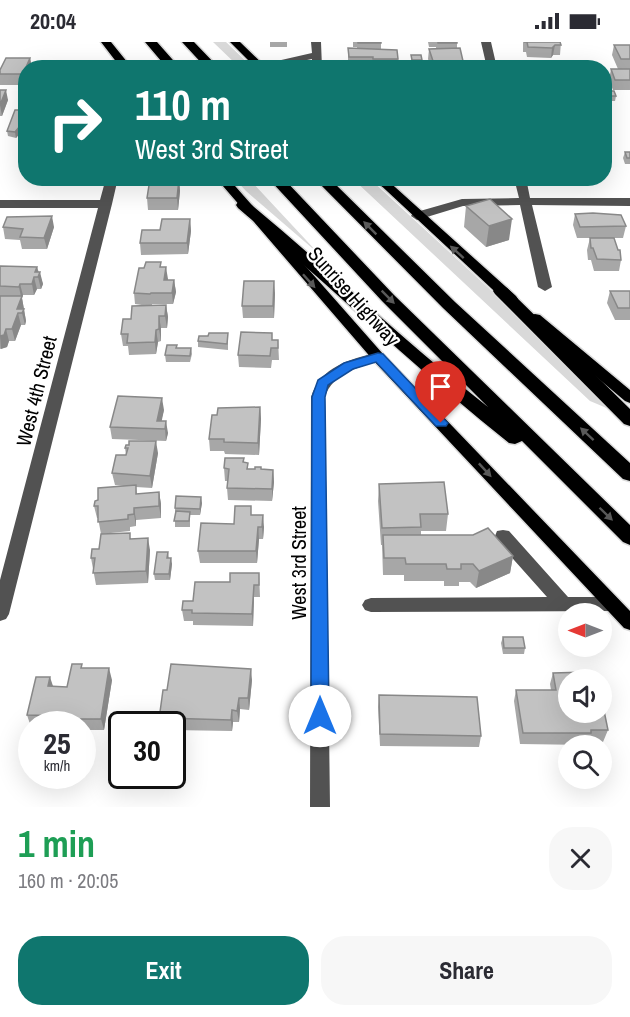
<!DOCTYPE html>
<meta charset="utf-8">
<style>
body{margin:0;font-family:"Archivo Narrow",sans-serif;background:#f7f7f7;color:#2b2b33;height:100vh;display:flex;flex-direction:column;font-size:22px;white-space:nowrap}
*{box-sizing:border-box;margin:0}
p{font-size:20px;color:#7c7c81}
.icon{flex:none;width:33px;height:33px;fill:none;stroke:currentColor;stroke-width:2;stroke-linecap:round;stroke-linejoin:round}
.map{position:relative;height:765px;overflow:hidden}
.drawer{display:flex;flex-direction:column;background:#fff;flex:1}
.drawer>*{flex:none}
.banner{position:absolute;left:18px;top:18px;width:594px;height:126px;border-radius:24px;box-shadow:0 6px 24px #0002;background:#0f766e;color:#fff;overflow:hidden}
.needle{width:39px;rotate:270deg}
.controls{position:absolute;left:558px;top:561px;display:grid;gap:12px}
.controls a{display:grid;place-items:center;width:54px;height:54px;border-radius:50%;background:#fff;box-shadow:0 6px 24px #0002;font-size:30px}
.speed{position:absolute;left:18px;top:669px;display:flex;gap:12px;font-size:30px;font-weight:700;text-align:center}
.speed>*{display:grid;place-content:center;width:78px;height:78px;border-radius:50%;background:#fff;box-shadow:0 6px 24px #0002;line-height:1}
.speed small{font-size:15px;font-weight:400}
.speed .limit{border:3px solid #111;border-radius:9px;background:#fff;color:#111}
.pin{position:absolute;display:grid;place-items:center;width:51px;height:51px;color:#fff;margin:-62px -26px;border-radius:50% 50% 50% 0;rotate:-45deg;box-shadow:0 0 6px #0007}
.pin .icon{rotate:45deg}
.me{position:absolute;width:66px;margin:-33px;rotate:0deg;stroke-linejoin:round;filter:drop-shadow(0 0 4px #0008)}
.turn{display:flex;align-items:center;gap:21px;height:126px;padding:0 18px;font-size:27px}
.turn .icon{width:78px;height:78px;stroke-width:2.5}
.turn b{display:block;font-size:42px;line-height:51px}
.round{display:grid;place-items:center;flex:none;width:63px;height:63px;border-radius:24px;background:#f7f7f7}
.overview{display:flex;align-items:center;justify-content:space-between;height:102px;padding:0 18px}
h1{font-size:36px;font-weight:700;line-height:45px;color:#1e9e55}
.action{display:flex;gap:12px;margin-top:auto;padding:12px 18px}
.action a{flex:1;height:69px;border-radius:24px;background:#0f766e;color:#fff;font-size:24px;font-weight:700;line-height:69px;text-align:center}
.action a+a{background:#f7f7f7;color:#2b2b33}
.status{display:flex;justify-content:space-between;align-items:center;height:42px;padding:0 30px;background:#fff;direction:ltr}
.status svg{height:16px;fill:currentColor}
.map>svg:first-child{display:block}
.green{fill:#d9d9d9}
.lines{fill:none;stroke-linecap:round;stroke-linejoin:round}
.major-casing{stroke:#dbdbdb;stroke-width:3}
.highway-casing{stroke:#dbdbdb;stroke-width:3}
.minor{fill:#525252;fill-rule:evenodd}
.major{fill:#000;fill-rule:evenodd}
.highway{fill:#000;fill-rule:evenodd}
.wall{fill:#a7a7a7}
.shaded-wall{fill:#888}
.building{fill:#c2c2c2;stroke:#888;stroke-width:1.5}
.oneway{fill:#595959}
.route{fill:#1a73e8;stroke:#114b97;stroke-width:1.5}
.labels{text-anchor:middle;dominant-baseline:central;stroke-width:4.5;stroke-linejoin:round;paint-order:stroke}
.street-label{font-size:20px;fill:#000;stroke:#fff}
</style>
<div class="status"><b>20:04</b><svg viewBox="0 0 49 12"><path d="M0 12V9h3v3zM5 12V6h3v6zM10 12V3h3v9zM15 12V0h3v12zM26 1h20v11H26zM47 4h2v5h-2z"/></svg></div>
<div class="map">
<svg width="630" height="765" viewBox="0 0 630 765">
<rect width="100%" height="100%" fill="#fff"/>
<!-- green -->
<path class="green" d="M213 0H226L252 25H239Z
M235 137H249L319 212 246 149Z
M353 137H370L545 298 609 367 590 359Z"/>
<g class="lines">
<defs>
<path id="major" d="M101 0H111L132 26H121Z
M230 0H240L267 26H256Z
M216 136H228L383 312 630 569V588L624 586 373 318Z
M373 136H385L516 254 518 257 516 260H506Z
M535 272 540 273 630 348V361L625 359 530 279 528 276 530 273Z"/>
<path id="highway" d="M145 0H157L180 26H167Z
M182 0H194L219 26H206Z
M268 136H283L394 253 630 483V503L623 500 522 399 515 402 509 401C415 326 329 243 238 166L236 163 238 160H248C329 227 405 300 488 365L382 259Z
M314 136H329L455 260 630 421V439L623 437 443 266Z
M501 244 507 246 630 367V384L624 382 495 252 493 249 495 246Z"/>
</defs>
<!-- major casing -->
<use href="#major" class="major-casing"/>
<!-- highway casing -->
<use href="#highway" class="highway-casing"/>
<!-- minor -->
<path class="minor" d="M311 0H321L322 26H312V17L267 26 255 24 312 11Z
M481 0H491L497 26H487Z
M106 136H118L112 162 9 572 6 577 0 579V538L98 166H0V158H100Z
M389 136H408L383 145 377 142Z
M514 136H526L530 156H630V164L532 163 552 245 545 249 538 245 520 163 463 164 417 178 411 174 413 171 462 157 519 156Z
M378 310 385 315 383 318C360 325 333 330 325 355L330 765H310L311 355C321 324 349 318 378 310Z
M503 488 509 489 568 555H612L618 557 621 562 618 567 612 569 371 570 365 568 362 563 365 558 371 556 547 555 497 499 495 494 497 489Z"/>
<!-- major -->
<use href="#major" class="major"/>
<!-- highway -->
<use href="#highway" class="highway"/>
</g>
<!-- wall -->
<path class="wall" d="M270 0H287V5H270Z
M353 0H381V8L398 17 397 26 348 25V6L357 7V5H353Z
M428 0H457V6L463 19 462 26H431L428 17 429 7 436 6V5H429Z
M523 0H561L560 13H553L551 16 527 15 526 10H523Z
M614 3H630V48H613L609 38 611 27H618L612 13Z
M411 13 422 18 421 23H412Z
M30 16 32 26H26L25 43H0V28Z
M0 48 8 58 2 74H0Z
M604 49 616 54 615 59H604Z
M26 68V90H21L16 96 8 94 7 89Z
M625 110H630V122H625L623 116Z
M29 136H83L82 139H70L69 142H41L40 139H29Z
M179 137 180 149 178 168H148L147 156Z
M466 164 509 198 486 205 464 185Z
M575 172 626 184 623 196H594L621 218 619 229H594L591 218H588L587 208 590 196H577L573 183Z
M190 177 191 189 188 212 141 213 140 201 160 188Z
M3 185H54L47 207H22L20 198 5 197Z
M161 220V225L168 238H174L176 250 173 262H152V264L166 263 168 275 167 286H161V299L158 300 156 312 129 313 128 304H123L121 292 131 277 148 264 135 262 134 251 144 226Z
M0 224 37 225 43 242 41 247H37L34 253H23L22 256 26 279 25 283H21L15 299H9L7 305 0 307Z
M610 249H630V278H615L607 261Z
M275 251 274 276H243L242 264Z
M228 291V308L198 305V299L208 294Z
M273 298H278L279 318H272L271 326 239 325 238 313Z
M177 306H191L192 312 190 320H166L165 313Z
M260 365 261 377 259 413 225 412 224 409H210L209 397 217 373Z
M164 368 161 379 168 391 166 399 112 397 110 385Z
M125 406 158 411 152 446 136 445 137 452 159 450 161 462V476L136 478V484L130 485V489L101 492 98 476H97L94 464 98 458 124 444 115 443 112 431 126 413Z
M244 421H248V427L273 428 274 440 272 459 228 458 227 446 228 439H225L224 426Z
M379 442 448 472 446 489H421V493L513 514 510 531 476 546 470 540H459V544H444V539H404V533H383L382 503H381L378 459Z
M202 461 200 473H190V485H175V466Z
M252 473 264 485 263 497H259L257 521H200L198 509 234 482Z
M131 497 150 508 148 541 96 543 91 516 99 507Z
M168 510 169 516 172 522 170 538H155L154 532Z
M259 531 260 555H254L253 584 193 583V579H184L182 568 193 559 230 540Z
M503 595 525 606 524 612H503L501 601Z
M83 626 112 638 104 688H82V682H32L31 685 27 673 53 644 67 645Z
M553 631 568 638 608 688 603 700 589 699 588 703 520 702 514 659 516 648H551L550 642Z
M252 638 249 668 240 667 239 680H233L232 689 172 688V682H165V681H162L160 670Z
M379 653 481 694 479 705 380 704 378 665Z"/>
<!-- shaded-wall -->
<path class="shaded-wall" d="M555 3 553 13 551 16 552 6Z
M30 16 32 26H26Z
M26 27 25 43 23 32Z
M6 48 8 58 2 74 0 63Z
M20 84 21 90 16 96 15 90Z
M179 137 180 149 178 168 177 156Z
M52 174 54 185 47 207 44 196Z
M190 177 191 189 188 212 187 201Z
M512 177 509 198 486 205 489 184Z
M37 225 39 233 40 230 43 242 41 247 38 235 35 230Z
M166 225 168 237 166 250 164 238Z
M34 235 37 247 34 253 32 242Z
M174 238 176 250 173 262 172 251Z
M274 239 275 251 274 276 273 264Z
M20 242 23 253 22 256 26 279 25 283 22 271 17 267 21 255 19 245Z
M166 263 168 275 167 286 165 274Z
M18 271 21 283 15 299 12 287Z
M159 274 161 286V299L159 287Z
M6 287 9 299 7 305 1 307 0 294Z
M156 288 158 300 156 312 155 300Z
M162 356 164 368 160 387 157 379Z
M260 365 261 377 259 413 258 401Z
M166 379 168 391 166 399 165 387Z
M156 399 158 411 152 446 150 434Z
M273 428 274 440 272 459V447Z
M159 450 161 462V476L159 464Z
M201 455 202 461 200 473V467Z
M134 466 136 478V484L134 472Z
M263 473 264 485 263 497 262 485Z
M258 485 259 497 257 521 256 509Z
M148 496 150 508 148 541 146 529Z
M513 514 510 531 476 546 479 529Z
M171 516 172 522 170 538 169 532Z
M254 543V555L253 584 252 572Z
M109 626 112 638 104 688 101 677Z
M251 627 252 638 249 668 248 656Z
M50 635 54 647 48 644Z
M239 656 240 667 239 680 237 669Z
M232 668 233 680 232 689 231 678Z"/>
<!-- building -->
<path class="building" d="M358 0H381V1H358Z
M438 0H457V1H438Z
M524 0H560L561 3H555L552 6 528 5 527 0Z
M614 3H630V17H621Z
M348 6 397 8 398 17H373V15H349Z
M460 6 463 19H433L429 7Z
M411 13H421L422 18H412Z
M6 16H30L23 32H0V28Z
M611 27H630V38H615Z
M0 48H6L0 63Z
M604 49H614L616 54H604Z
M15 68H26V84H20L15 90 7 89Z
M625 110H630V116H627Z
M150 137H179L177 156H147Z
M490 157 512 177 489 184 466 164Z
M593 171 621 173 626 184 580 185 575 172Z
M52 174 44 196 20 195 23 187 3 185 7 175Z
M162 177H190L187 201H140L142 188H160Z
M590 196H614L618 208H620L621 218 597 217 593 206H591Z
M146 220H161L160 225H166L164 238H174L172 251H151L150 252 134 251 139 226H144Z
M0 224 37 225 35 230H40L38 235H34L32 242H20L19 245 0 244Z
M244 239H274L273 264H242Z
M610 249H630V266H618Z
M0 254H22L17 267H24L22 271H18L12 287H6L4 293 0 294Z
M166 263 165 274H159V287L156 288 155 300 127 301 128 292H121L123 277H131L132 264Z
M241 290 272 291V298H278V306H271L270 314 238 313Z
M209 291H228L227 302 198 299 199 294H208Z
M167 303H177L176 306H191L190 314 165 313Z
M118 354 162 356 157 379H166L165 387 110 385Z
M260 365 258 401 224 400V397H209L212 373H217L218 366Z
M129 399H156L150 434 112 431 116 413H126L128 406H125L126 403H129Z
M225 416H244L243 420 248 421 247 427H255V425H261V427L273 428 272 447 227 446 229 427 224 426Z
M444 440 448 472H420L421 485 382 486 379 442Z
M136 443V452L159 450V464L134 466V472L128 473V477L98 480V464H94L95 459 98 458V446Z
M176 454 201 455 200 467 175 466Z
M235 464H251V473H263L262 485H258L256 509H198L201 481 234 482Z
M176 469 190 470 189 479H174Z
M488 486 513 514 479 529 473 522H461V527H447L446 522H406L405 516H384L383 493H473Z
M130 491V497L148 496 146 529 93 531 95 516H91L92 507H99L101 492Z
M157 510H168L167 516H171L169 532H154Z
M230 531H259V543H254L252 572 192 571V568H182L183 559H193L195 540H230Z
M503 595H523L525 606H504Z
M72 622H82L81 626H109L101 677H62V674L27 673 36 635H50L48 644 67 645Z
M171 622 251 627 248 656H239L237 669 232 668 231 678 164 676 165 670H160L163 648H167Z
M587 630 589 638H568V670H602V659L608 688H591V691H523L516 648H556L553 631Z
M379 653 477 655 481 694 380 692Z"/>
<!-- one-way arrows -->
<defs><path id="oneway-solid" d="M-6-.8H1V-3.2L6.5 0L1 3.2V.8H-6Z" transform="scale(1.5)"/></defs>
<g class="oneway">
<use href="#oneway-solid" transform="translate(370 186) rotate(-135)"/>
<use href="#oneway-solid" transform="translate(457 210) rotate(-138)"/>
<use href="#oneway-solid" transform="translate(309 239) rotate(48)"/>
<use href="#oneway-solid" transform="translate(388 255) rotate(45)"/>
<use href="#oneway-solid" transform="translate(587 392) rotate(-137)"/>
<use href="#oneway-solid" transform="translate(485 428) rotate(47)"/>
<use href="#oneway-solid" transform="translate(606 472) rotate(44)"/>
</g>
<!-- route -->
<path class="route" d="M378 311 383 312 448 381 446 384H436L376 320 353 327 328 343 325 355 329 674 326 679 320 682 314 679 311 674 312 355 318 338 344 321Z"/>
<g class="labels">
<!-- street labels -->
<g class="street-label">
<text transform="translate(354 254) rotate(48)">Sunrise Highway</text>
<text transform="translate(36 349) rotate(-76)">West 4th Street</text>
<text transform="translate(298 521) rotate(-90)">West 3rd Street</text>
</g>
</g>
</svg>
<div class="controls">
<a><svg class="needle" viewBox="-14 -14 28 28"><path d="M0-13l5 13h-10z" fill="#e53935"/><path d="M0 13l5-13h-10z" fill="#7c7c81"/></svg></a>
<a><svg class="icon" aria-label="sound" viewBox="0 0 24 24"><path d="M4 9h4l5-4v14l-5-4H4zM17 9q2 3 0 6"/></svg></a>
<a><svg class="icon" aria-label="search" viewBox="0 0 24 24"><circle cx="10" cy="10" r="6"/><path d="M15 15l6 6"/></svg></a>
</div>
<div class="speed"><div>25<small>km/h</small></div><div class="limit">30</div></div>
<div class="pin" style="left:441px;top:381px;background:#d93025"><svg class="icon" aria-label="arrive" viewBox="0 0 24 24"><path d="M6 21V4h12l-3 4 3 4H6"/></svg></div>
<svg class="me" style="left:320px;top:674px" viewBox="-20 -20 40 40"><circle r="19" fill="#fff"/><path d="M0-13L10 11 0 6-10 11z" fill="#1a73e8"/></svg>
<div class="banner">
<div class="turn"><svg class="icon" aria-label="right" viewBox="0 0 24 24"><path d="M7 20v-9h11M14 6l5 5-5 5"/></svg><div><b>110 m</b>West 3rd Street</div></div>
</div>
</div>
<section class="drawer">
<div class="overview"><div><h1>1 min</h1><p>160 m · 20:05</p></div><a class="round"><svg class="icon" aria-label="close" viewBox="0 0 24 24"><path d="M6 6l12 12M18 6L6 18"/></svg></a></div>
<div class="action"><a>Exit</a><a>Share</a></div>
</section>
